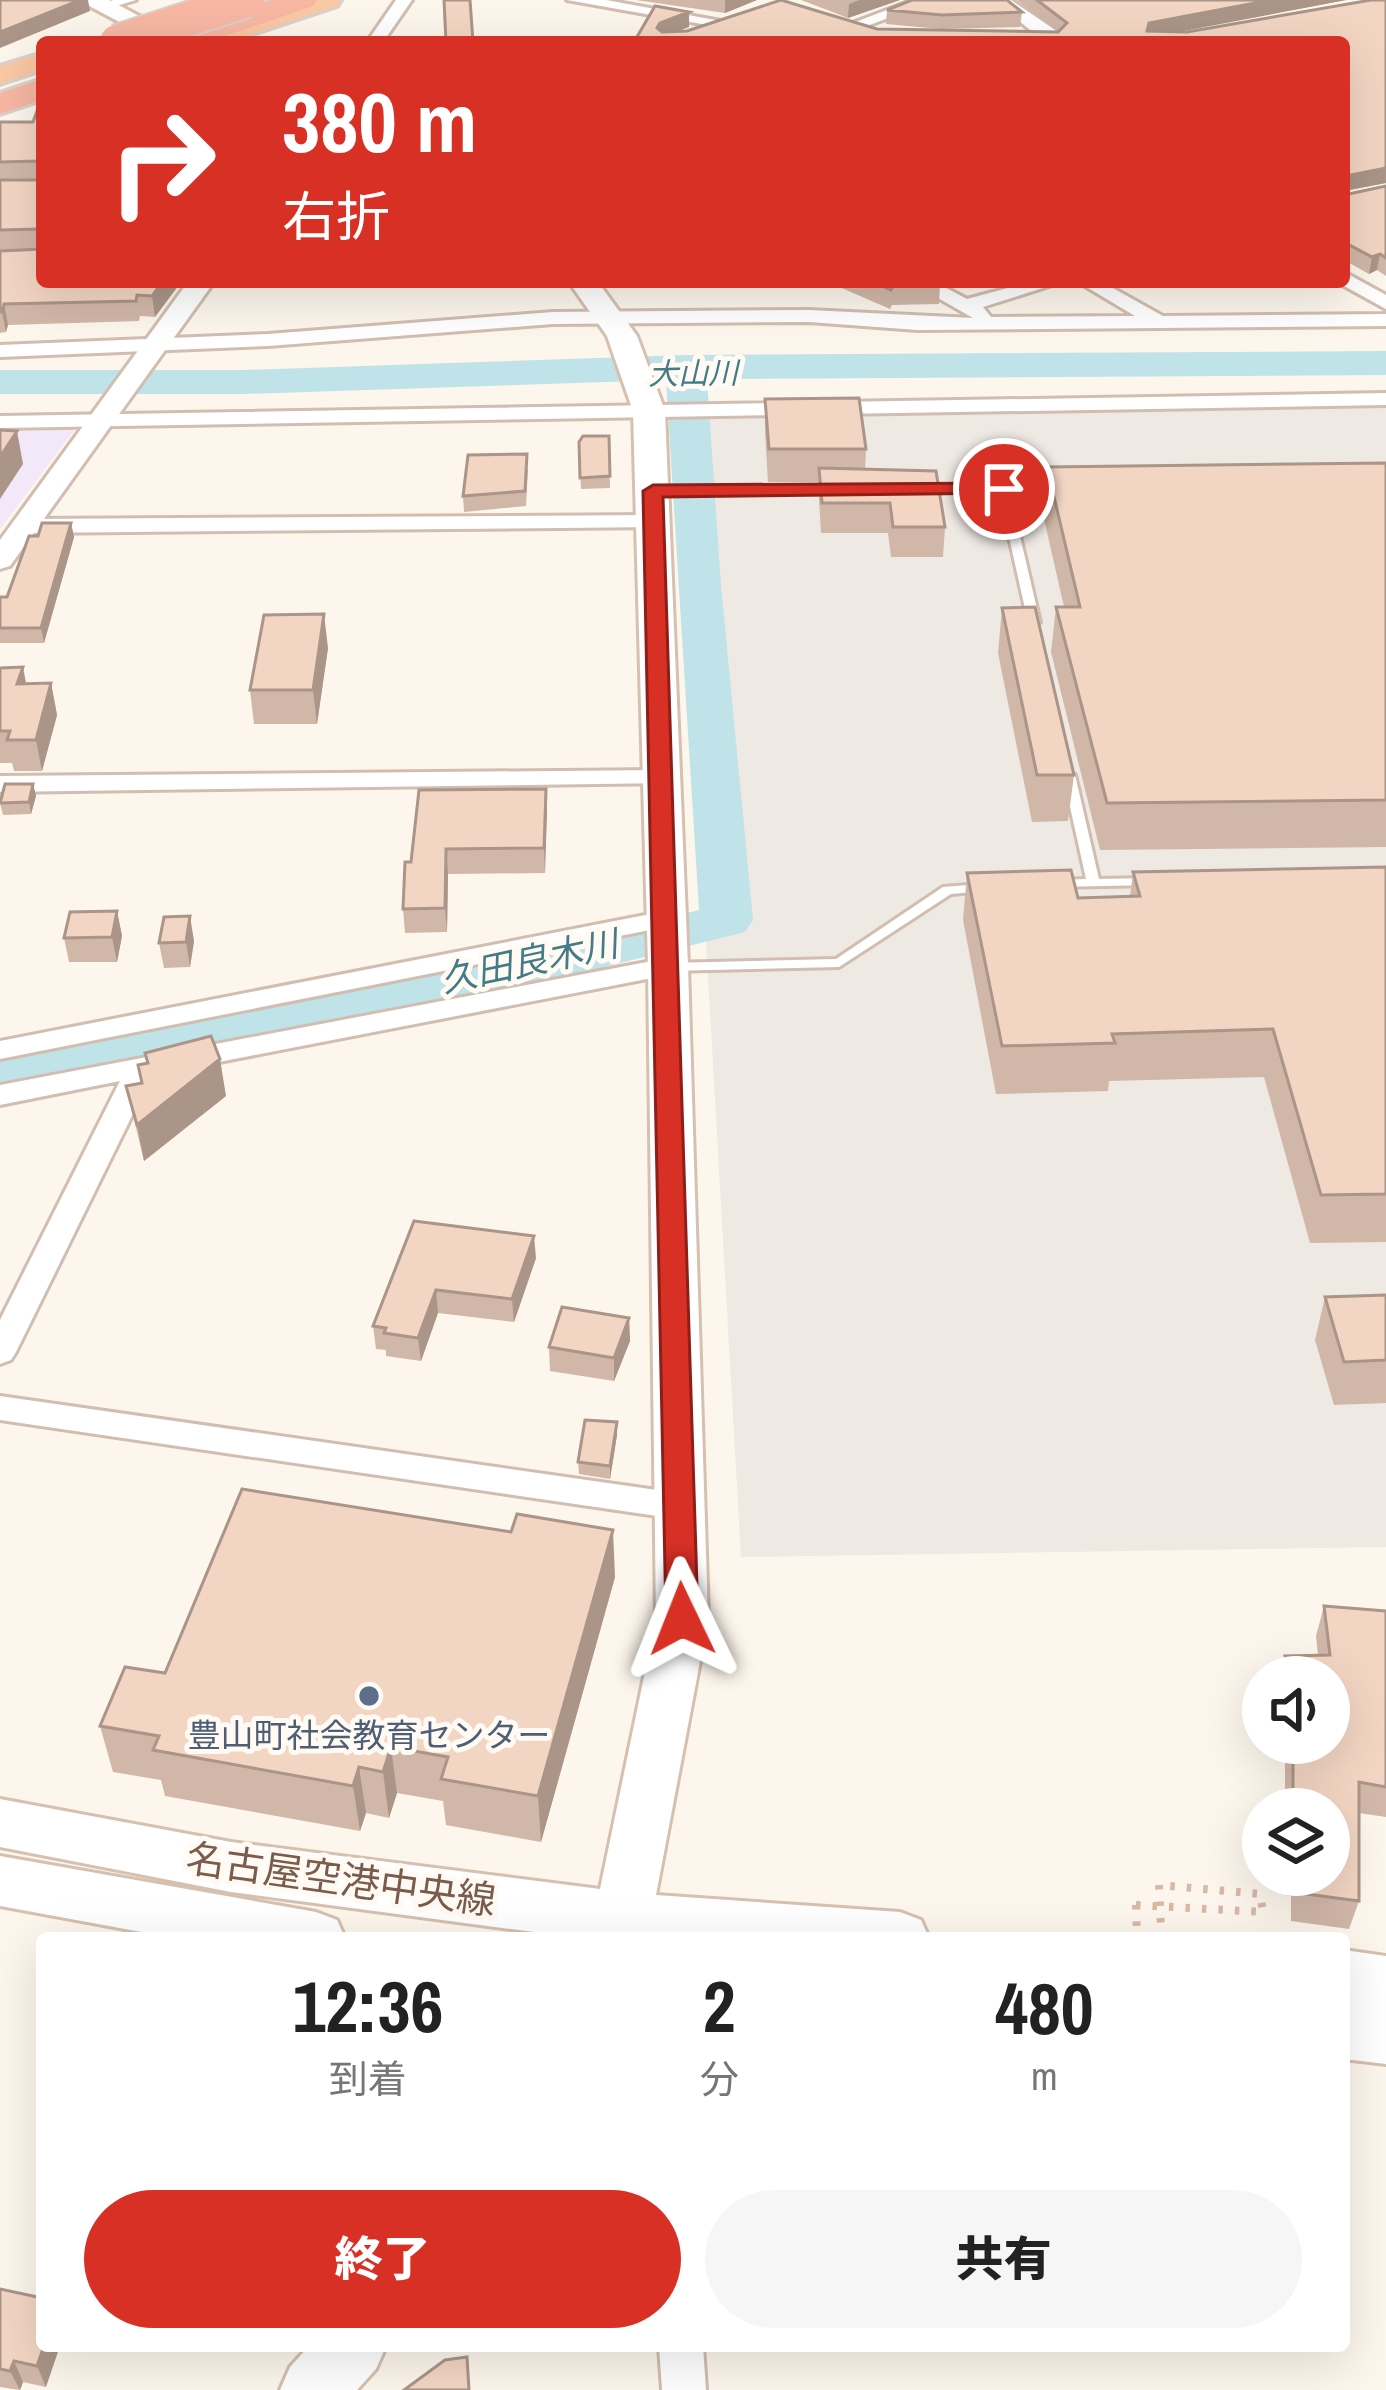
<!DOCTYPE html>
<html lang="ja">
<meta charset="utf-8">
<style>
body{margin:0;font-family:"Archivo Narrow","Noto Sans JP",sans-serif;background:#f6f6f6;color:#222;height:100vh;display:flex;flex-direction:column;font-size:45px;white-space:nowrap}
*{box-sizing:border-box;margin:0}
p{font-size:39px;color:#767676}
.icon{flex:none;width:66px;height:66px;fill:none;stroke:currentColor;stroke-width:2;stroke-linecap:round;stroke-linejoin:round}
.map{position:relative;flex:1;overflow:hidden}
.side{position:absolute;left:36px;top:1932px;width:1314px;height:420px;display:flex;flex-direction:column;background:#fff;border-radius:12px;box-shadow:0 12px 48px #0002}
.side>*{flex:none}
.guide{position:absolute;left:36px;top:36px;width:1314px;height:252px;border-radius:12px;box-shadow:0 12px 48px #0002;background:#d93025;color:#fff;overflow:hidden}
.tools{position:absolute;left:1242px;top:1656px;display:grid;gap:24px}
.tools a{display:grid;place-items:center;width:108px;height:108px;border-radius:50%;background:#fff;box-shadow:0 12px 48px #0002;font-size:60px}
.pin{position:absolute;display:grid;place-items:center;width:102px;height:102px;color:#fff;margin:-51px;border:6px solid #fff;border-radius:50%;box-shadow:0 3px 12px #0007}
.me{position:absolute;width:132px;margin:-66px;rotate:358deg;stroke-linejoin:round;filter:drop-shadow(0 0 9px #0008)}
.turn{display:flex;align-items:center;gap:42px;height:252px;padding:0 48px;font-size:54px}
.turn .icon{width:156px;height:156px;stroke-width:2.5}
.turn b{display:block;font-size:84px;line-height:102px}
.eta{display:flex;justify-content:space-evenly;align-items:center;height:204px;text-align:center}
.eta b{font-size:72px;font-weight:800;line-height:84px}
.button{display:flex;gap:24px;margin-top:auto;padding:24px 48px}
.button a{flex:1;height:138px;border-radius:72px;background:#d93025;color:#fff;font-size:48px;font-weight:800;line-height:138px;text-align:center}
.button a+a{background:#f6f6f6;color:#222}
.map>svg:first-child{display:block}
.industrial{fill:#efe9e4}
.education{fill:#f3e8fa}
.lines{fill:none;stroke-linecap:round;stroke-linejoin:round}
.river{fill:#bfe3e8;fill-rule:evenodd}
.service-casing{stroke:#d1beb0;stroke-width:6}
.minor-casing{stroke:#d1beb0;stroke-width:6}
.tertiary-casing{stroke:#d1beb0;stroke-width:6}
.secondary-casing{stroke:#d6c0b0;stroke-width:6}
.trunk-casing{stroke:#dad1cd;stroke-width:6}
.motorway-casing{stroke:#dad1cd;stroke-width:6}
.path{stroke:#d9b8a5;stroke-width:8;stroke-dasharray:4.5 12;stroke-linecap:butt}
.service{fill:#fff;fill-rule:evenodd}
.minor{fill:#fff;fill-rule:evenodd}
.tertiary{fill:#fff;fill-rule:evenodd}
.secondary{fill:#fff;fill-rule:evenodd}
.trunk{fill:#f9c8a4;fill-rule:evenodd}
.motorway{fill:#f7b7a3;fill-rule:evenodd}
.motorway-bridge-casing{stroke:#dad1cd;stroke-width:38;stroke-linecap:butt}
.path-bridge{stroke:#d9b8a5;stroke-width:8;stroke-dasharray:4.5 12;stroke-linecap:butt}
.motorway-bridge{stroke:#f7b7a3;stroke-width:34}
.wall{fill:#d1b7a8}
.shaded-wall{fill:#aa9588}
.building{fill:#f3d5c3;stroke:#aa9588;stroke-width:3}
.route{fill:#d93025;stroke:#8d1f18;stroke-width:3}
.service-dot{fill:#5c6f8a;stroke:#fffaf3;stroke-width:4.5}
.labels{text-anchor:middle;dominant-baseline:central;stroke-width:10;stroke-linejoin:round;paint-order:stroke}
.far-water-label{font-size:30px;font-style:italic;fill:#437c86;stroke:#fffaf3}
.service-label{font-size:33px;fill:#4e5e75;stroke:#fffaf3}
.water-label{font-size:36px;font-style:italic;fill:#437c86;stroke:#fffaf3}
.near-street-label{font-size:39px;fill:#7a5c4d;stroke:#fffaf3}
</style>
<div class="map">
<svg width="1386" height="2390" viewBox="0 0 1386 2390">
<rect width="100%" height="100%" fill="#fdf6ec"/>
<!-- industrial -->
<path class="industrial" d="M1386 402V1547L741 1557 676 413Z"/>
<!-- education -->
<path class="education" d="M78 425 0 529V426Z"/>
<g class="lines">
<!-- river -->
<path class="river" d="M1386 351V375L707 379 721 585 753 920 745 932 576 974 0 1090V1052L576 940 699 910 666 380 243 394H0V370H243L686 355Z"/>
<defs>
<path id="service" d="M1004 486 1009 489 1040 622 1034 625 1028 622 999 492H919L914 489 919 486Z
M835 487 840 490 839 492 653 494 648 491 653 488Z
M1069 771 1075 775 1099 879 1149 878 1154 879 1156 882 1154 885 1054 887 1052 884 1059 880 1086 879 1063 775Z
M981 884 988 888 986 891 951 894 839 967 668 971 661 967 668 963 836 959 943 887Z"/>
<path id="minor" d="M113 0H136L100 11V5Z
M396 0H412L383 42H367Z
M567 0H606L732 23 724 28Z
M913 0H936L851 32 837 29Z
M993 0H1011L1073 42 1040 38Z
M1344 272 1386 295V309L1337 282H1344Z
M910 282H935L967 299 1030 282H1062L983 307 991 317 1135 316 1078 282H1102L1163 316 1386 314V326L918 330 809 322 553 324 268 346 0 357V345L268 334 553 312 809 310 973 318Z
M1386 393V405L0 428V416Z
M654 515 665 522 662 527 30 533 19 526 30 519Z
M661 770 670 773 674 778 670 783 0 792V776Z
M666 911 675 913 679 919 675 925 0 1059V1041Z
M668 958 678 961 682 967 678 973 152 1075 16 1352 11 1360 0 1364V1320L120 1081 0 1105V1085Z
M0 1396 678 1493 690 1497 695 1506 690 1515 678 1519 0 1420Z
M659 2346H703L706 2390H662Z"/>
<path id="tertiary" d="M188 282H214L10 566 0 569V540Z"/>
<path id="secondary" d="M78 0H109L188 42H157Z
M569 282H598L637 336 665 411 688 966 708 1619 656 1895 900 1912 921 1920 929 1938H579L231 1892 0 1847V1799L231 1842 600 1889 656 1619 648 966 633 411 607 336Z
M0 1856 316 1912 337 1920 345 1938H174L0 1906Z
M1344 1950 1386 1956V2064L1344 2059Z
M309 2346H386L376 2369 357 2390H280L290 2367Z"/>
<path id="trunk" d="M300 0H341L337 6 229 42H188L192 36Z
M42 53V70L0 84V66Z"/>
<path id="motorway" d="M272 0H317L313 6 208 42H161L166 35Z
M42 79V100L0 114V93Z"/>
</defs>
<!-- service casing -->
<use href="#service" class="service-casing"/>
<!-- minor casing -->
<use href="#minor" class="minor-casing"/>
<!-- tertiary casing -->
<use href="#tertiary" class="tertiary-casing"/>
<!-- secondary casing -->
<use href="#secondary" class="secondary-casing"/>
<!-- trunk casing -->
<use href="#trunk" class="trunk-casing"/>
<!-- motorway casing -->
<use href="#motorway" class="motorway-casing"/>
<!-- path -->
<path class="path" d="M1159 1885 1161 1929
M1136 1905 1137 1938"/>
<!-- service -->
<use href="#service" class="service"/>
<!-- minor -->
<use href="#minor" class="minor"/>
<!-- tertiary -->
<use href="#tertiary" class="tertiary"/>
<!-- secondary -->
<use href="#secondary" class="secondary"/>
<!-- trunk -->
<use href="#trunk" class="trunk"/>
<!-- motorway -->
<use href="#motorway" class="motorway"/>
<defs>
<path id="motorway-bridge" d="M117 42 247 0"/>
</defs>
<!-- motorway-bridge casing -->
<use href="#motorway-bridge" class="motorway-bridge-casing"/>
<!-- path-bridge -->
<path class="path-bridge" d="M1136 1905 1263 1912 1260 1894 1159 1885"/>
<!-- motorway-bridge -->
<use href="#motorway-bridge" class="motorway-bridge"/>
</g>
<!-- wall -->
<path class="wall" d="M636 0H757L725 13Z
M801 0H900L848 18Z
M1017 0H1346L1180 31 1187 32 1386 0V183L1344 191V42H634L689 27 676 32 877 29 1058 32Z
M887 10 1022 12 1020 27 941 29 886 24Z
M42 100V282H181L155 317 140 316 139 321 8 325 6 332 0 333V122H33Z
M1386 186V276L1377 270 1369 274 1344 260V195Z
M837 282H936L940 284 939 304 892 305 890 309 837 286Z
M765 399 866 449 865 469 945 527 943 557H891L888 533H821L818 482H768L765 432Z
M609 436 610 488 581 489 579 442Z
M1386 463V847L1100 850 1051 652 1056 607H1064L1042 510 1047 467Z
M528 469 526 506 464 512 463 496Z
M71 523 74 537 44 643H0V598L7 597 38 536Z
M1002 608 1074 775 1068 821 1032 822 998 653Z
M328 648 317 724H254L250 690Z
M0 668 26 684 51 683 57 715 42 771H14L12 763H0Z
M33 784 36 796 31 814 3 815 0 803Z
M546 789 545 873 448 874 447 932 405 933 403 909 411 862Z
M1386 867V1242L1310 1243 1264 1077 1109 1081 1108 1091 996 1094 963 920 967 873 1078 898 1130 897 1133 872Z
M117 911 122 936 117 962H69L64 938Z
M194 941 190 967 164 968 159 943Z
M138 1065 226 1096 144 1161 126 1086 141 1083Z
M414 1221 536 1258 514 1322 438 1313 421 1361 386 1356V1350L376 1349 373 1326Z
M1386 1295V1403L1334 1405 1315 1340 1325 1297Z
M629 1318 630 1341 614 1381 550 1371 549 1347Z
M617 1435 610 1479 579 1474 578 1462Z
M615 1577 541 1842 446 1825 443 1801 397 1793 389 1818 366 1813 360 1831 165 1796 161 1780 113 1772 100 1726 165 1673Z
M1324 1606 1386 1611V1817L1359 1813V1901L1349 1929 1291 1921V1896L1285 1895V1875H1329V1809H1285V1756L1288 1743H1329V1677H1280L1285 1656 1318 1655 1316 1636Z
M0 2289 42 2298 46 2387 23 2382 20 2390 0 2387Z"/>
<!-- shaded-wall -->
<path class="shaded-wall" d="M80 0H88L90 11 0 48V32Z
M725 0H757L725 13Z
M859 0H900L848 18 849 4Z
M1271 0H1346L1147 38 1149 23Z
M689 12V27L660 38 657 28 660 23Z
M1386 168V183L1344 191 1346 176Z
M1380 254 1377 270 1369 274 1372 257Z
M162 282H181L155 317 152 296Z
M4 304 8 325 6 332 2 312Z
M17 431 23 464 0 499V457Z
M71 523 74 537 44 643 41 628Z
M324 614 328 648 317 724 313 690Z
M23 667 29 699 17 684Z
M51 683 57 715 42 771 36 740Z
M33 784 36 796 31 814 29 802Z
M546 789 547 813 545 873 544 848Z
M446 849 448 874 447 932 445 908Z
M117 911 122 936 117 962 112 937Z
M190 916 194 941 190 967 186 942Z
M220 1059 226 1096 144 1161 137 1125Z
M534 1236 536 1258 514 1322 512 1299Z
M436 1290 438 1313 421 1361 418 1338Z
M629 1318 630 1341 614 1381V1358Z
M617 1422V1435L610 1479V1466Z
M613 1530 615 1577 541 1842 538 1796Z
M391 1747 397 1793 389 1818 383 1772Z
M359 1767 366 1813 360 1831 353 1786Z
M44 2346H60L46 2387 37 2366Z
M14 2361 23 2382 20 2390 10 2371Z"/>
<!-- building -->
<path class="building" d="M0 0H80L0 32Z
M444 0H470L473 42H446Z
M781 0 877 29 1058 32 1067 23 1037 0H1271L1149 23 1147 31 1187 32 1371 0H1386V168L1346 176 1344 194V42H634L655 6 689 12 660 23 657 28 662 32 687 31Z
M912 0H1007L1022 12 942 15 887 10Z
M41 100 42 172 39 161 0 162V122H33Z
M42 176V233L38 229 0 230V180H39Z
M1386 186V258L1380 254 1372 257 1344 242V195Z
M42 244V282H162L152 296 137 295 136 301 4 304 2 312H0V251L42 249Z
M873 282H936L940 284 893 286 891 290Z
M859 398 866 449H769L765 399Z
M0 430 17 431 0 457Z
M583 436H609L610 476 580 478 579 442Z
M527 454 525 491 463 496 468 455Z
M1386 463V800L1107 803 1056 607H1080L1047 467Z
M819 468 936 471 945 527H893L890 503H822Z
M42 523H71L41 628H0V597H7L29 536H38Z
M1035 607 1074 775H1037L1002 608Z
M324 614 313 690H250L264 615Z
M23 667 17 684 51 683 36 740H7L10 731H0V668Z
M5 784H33L29 802 0 803Z
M546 789 544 848 446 849 445 908 403 909 405 862H411L419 790Z
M1386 867V1194L1321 1195 1273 1029 1112 1034 1115 1043 1002 1046 967 873 1071 870 1078 898 1140 896 1133 872Z
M117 911 112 937 64 938 70 912Z
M190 916 186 942 159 943 164 917Z
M211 1036 220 1059 137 1125 126 1086 142 1083 138 1065 148 1063 145 1053Z
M414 1221 534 1236 512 1299 436 1290 418 1338 384 1333 386 1328 373 1326Z
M1386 1295V1360L1344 1362 1325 1297Z
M562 1307 629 1318 614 1358 549 1347Z
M585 1420 617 1422 610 1466 578 1462Z
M242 1489 511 1532 517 1514 613 1530 538 1796 441 1779 448 1757 391 1747 383 1772 359 1767 353 1786 153 1750 159 1736 100 1726 125 1667 165 1673Z
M1324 1606 1386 1611V1787L1359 1782V1901L1299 1893V1875H1329V1809H1293V1743H1329V1677H1290L1285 1656 1330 1655Z
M0 2289 42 2298V2346H44L37 2366 14 2361 10 2371 0 2369Z
M467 2357 469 2390H404L445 2360Z"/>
<!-- route -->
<path class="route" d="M1004 483 1011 485V493L663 497 698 1619 693 1628 682 1632 671 1628 666 1619 643 491 653 485Z"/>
<!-- markers -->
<circle class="service-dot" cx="369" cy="1696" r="12"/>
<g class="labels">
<!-- far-water labels -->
<g class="far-water-label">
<text transform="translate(693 373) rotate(-1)">大山川</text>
</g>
<!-- service labels -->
<g class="service-label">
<text x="369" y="1735">豊山町社会教育センター</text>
</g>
<!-- water labels -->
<g class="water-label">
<text transform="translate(529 961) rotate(-12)">久田良木川</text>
</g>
<!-- near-street labels -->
<g class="near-street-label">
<text transform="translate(341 1879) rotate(8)">名古屋空港中央線</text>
</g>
</g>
</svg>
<div class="tools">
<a><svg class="icon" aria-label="sound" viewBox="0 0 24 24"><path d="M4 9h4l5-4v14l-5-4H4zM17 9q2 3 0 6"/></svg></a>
<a><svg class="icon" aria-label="layers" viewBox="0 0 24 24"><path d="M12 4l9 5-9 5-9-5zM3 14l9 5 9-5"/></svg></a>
</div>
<div class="pin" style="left:1004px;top:489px;background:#d93025"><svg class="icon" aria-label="arrive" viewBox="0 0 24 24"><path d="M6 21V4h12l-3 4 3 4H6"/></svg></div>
<svg class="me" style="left:682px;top:1619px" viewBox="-20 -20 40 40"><path d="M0-17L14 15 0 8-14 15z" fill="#d93025" stroke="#fff" stroke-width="4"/></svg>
<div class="guide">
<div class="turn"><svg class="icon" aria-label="right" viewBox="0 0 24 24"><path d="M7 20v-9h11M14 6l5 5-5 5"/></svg><div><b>380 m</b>右折</div></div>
</div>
<section class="side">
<div class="eta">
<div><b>12:36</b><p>到着</p></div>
<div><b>2</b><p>分</p></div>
<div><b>480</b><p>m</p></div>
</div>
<div class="button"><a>終了</a><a>共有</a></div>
</section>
</div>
